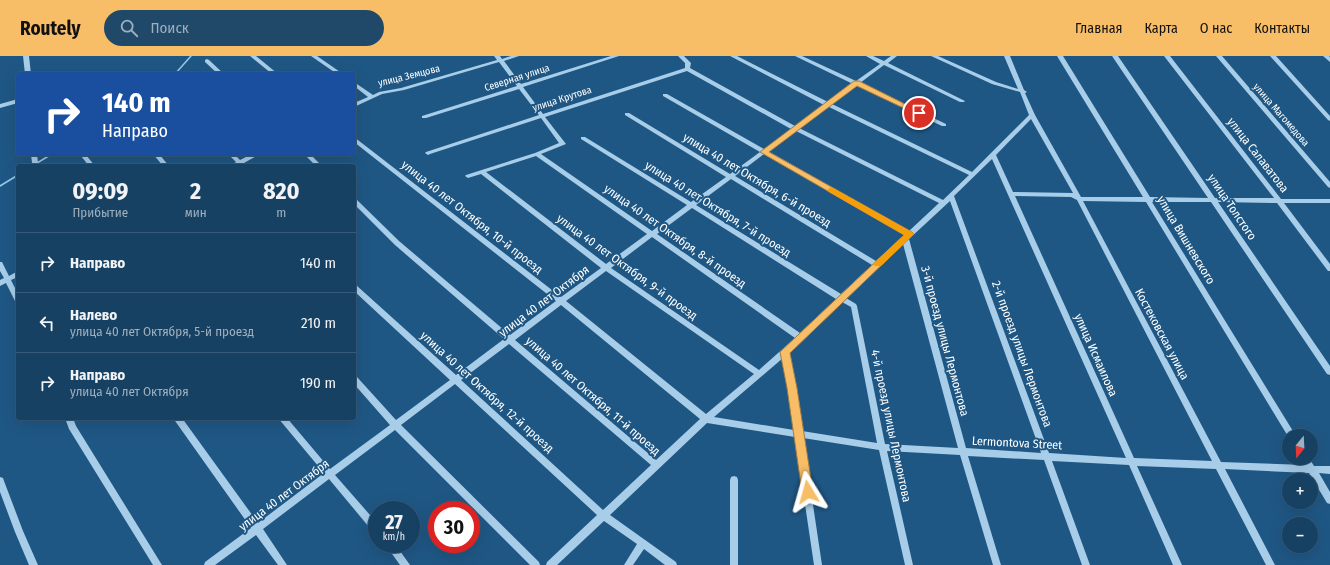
<!DOCTYPE html>
<html lang="ru">
<meta charset="utf-8">
<style>
body{margin:0;font-family:"Fira Sans Condensed",sans-serif;background:#204869;color:#f1f3f6;height:100vh;display:flex;flex-direction:column;font-size:15px;white-space:nowrap}
*{box-sizing:border-box;margin:0}
p{font-size:13px;color:#9eafbe}
.icon{flex:none;width:22px;height:22px;fill:none;stroke:currentColor;stroke-width:2;stroke-linecap:round;stroke-linejoin:round}
.map{position:relative;flex:1;overflow:hidden}
.drawer{position:absolute;left:16px;top:108px;width:340px;height:256px;display:flex;flex-direction:column;background:#174163;border-radius:4px;box-shadow:0 4px 16px #0002,0 0 0 1px #365a78}
.drawer>*{flex:none}
.top-card{position:absolute;left:16px;top:16px;width:340px;height:84px;border-radius:4px;box-shadow:0 4px 16px #0002,0 0 0 1px #365a78;background:#1a4fa0;color:#fff;overflow:hidden}
.needle{width:26px;rotate:198deg}
.fabs{position:absolute;left:1282px;top:373px;display:grid;gap:8px}
.fabs a{display:grid;place-items:center;width:36px;height:36px;border-radius:50%;background:#174163;box-shadow:0 4px 16px #0002,0 0 0 1px #365a78;font-size:20px}
.speed{position:absolute;left:368px;top:445px;display:flex;gap:8px;font-size:20px;font-weight:700;text-align:center}
.speed>*{display:grid;place-content:center;width:52px;height:52px;border-radius:50%;background:#174163;box-shadow:0 4px 16px #0002,0 0 0 1px #365a78;line-height:1}
.speed small{font-size:10px;font-weight:400}
.speed .limit{border:6px solid #d22;background:#fff;color:#111}
.pin{position:absolute;display:grid;place-items:center;width:34px;height:34px;color:#fff;margin:-17px;border:2px solid #fff;border-radius:50%;box-shadow:0 1px 4px #0007}
.me{position:absolute;width:44px;margin:-22px;rotate:352deg;stroke-linejoin:round;filter:drop-shadow(0 0 3px #0008)}
.turn{display:flex;align-items:center;gap:14px;height:84px;padding:0 20px;font-size:18px}
.turn .icon{width:52px;height:52px;stroke-width:2.5}
.turn b{display:block;font-size:28px;line-height:34px}
.eta{display:flex;justify-content:space-evenly;align-items:center;height:68px;text-align:center}
.eta b{font-size:24px;font-weight:700;line-height:28px}
ul{padding:0;list-style:none}
li{display:flex;align-items:center;gap:12px;height:60px;padding:0 20px;border-top:1px solid #365a78}
li div{flex:1}
li b{display:block;font-size:15px}
li em{font-style:normal}
header{display:flex;align-items:center;gap:24px;box-sizing:border-box;height:56px;padding:0 20px;background:#f7bd67;color:#111}
header strong{font-size:19px}
nav{display:flex;gap:22px;margin-inline-start:auto;font-size:14px}
.search{width:280px;height:36px;background:#204869;display:flex;align-items:center;gap:10px;box-sizing:border-box;padding:0 14px;border-radius:22px;color:#9eafbe;font-size:15px}
.map>svg:first-child{display:block}
.lines{fill:none;stroke-linecap:round;stroke-linejoin:round}
.stream{stroke:#9bc9eb;stroke-width:1.5}
.minor{fill:#a7cde9;fill-rule:evenodd}
.route{fill:#f7bd67;stroke:#a17b43}
.slow{fill:#f59e0b}
.labels{text-anchor:middle;dominant-baseline:central;stroke-width:4;stroke-linejoin:round;paint-order:stroke}
.far-street-label{font-size:10px;fill:#fff;stroke:#1f5784}
.street-label{font-size:12px;fill:#fff;stroke:#1f5784}
</style>
<header>
<strong>Routely</strong>
<div class="search"><svg class="icon" aria-label="search" viewBox="0 0 24 24"><circle cx="10" cy="10" r="6"/><path d="M15 15l6 6"/></svg>Поиск</div>
<nav><a>Главная</a><a>Карта</a><a>О нас</a><a>Контакты</a></nav>
</header>
<div class="map">
<svg width="1330" height="509" viewBox="0 0 1330 509">
<rect width="100%" height="100%" fill="#1f5784"/>
<g class="lines">
<!-- stream -->
<path class="stream" d="M175 18 191 0
M32 110 52 98
M0 130 18 119"/>
<!-- minor -->
<path class="minor" d="M23 0H29L31 18H25Z
M250 0H256L278 18H272Z
M311 0H317L343 18H337Z
M494 0H500L502 3 511 0H519L504 5 521 28 611 0H619L523 31 543 58 685 12V7L678 0H684L691 7 690 12 795 70 824 49 730 0H737L828 46 853 28 795 0H802L856 25 880 8 866 0H873L884 5 891 0H897L888 7 965 45 964 46H960L884 9 860 27 946 68V70H942L857 30 832 48 972 116 1029 59 1020 36 992 28 931 0H938L996 26 1018 33 1004 0H1010L1024 34 1027 36 1025 37 1035 59 1081 141H1143L1057 0H1063L1150 141 1208 142 1112 0H1118L1215 142H1274L1164 0H1170L1281 143H1330V147H1284L1330 208V215H1328L1277 147 1218 146 1330 310V319L1327 318 1211 146H1152L1296 380H1289V382L1146 146 1083 145 1221 406 1305 409 1301 402H1309L1314 410H1330V418L1319 417 1330 436V448L1327 447 1309 417 1225 413 1275 509H1266L1216 413 1137 410 1182 509H1173L1129 409 1052 405 1090 509H1082L1044 404 968 400 1001 509H993L960 399 887 395 913 509H905L879 394 803 382 822 509H814L795 381 707 367 610 459 676 506 677 509H665L644 493 633 509H624L637 488 604 465 557 509H546L547 506 597 459 455 328 401 369 539 506 540 509H530L395 374 335 419 377 467V478L374 477 329 423 263 473 287 509H278L256 479 215 509H204L205 506 251 472 173 362H182L258 467 324 417 278 362H287L330 413 390 369 354 328V320L357 321 396 364 450 324 354 235V228L356 229 456 319 504 283 395 189 354 148V142L356 143 399 185 510 279 556 245 354 86V81L561 241 601 212 481 118 468 122 465 120 466 119 535 97 559 87 541 62 430 98 428 99 425 97 426 96 539 59 519 33 426 62H422V60L517 30 499 6 404 34 382 38 354 51V47L368 41 354 30V26L373 39 379 36 401 32 497 4ZM687 15 791 73 764 93 667 38H663V40L760 96 730 118 629 57H625V59L726 121 691 146 585 81H581V83L687 149 652 175 541 98 566 88 545 61ZM829 51 969 119 943 144 799 72ZM1031 63 1073 137 1013 136 996 99ZM796 75 939 147 909 175 768 95ZM764 98 905 179 876 205 735 120ZM536 100 647 178 606 208 486 116ZM992 103 1126 402 1049 397 954 140ZM731 123 872 209 841 238 696 149ZM1015 140 1071 141 1077 144 1212 405 1134 402ZM950 145 1041 397 966 392 909 183ZM692 152 836 243 800 277 657 178ZM652 181 795 282 759 314 611 212ZM903 188 958 392 885 388 857 250 856 248 846 242ZM606 215 754 318 706 358 566 245ZM842 246 851 251 877 387 802 375 796 332 789 297ZM561 249 700 363 656 404 515 284ZM509 288 651 409 603 454 461 324ZM783 302 794 374 714 361Z
M1216 0H1222L1330 126V132L1328 131Z
M1270 0H1276L1330 60V65L1328 64Z
M1323 0H1329L1330 1V6Z
M207 3 209 4 224 18H218L205 6V4Z
M18 43V47L0 52V48Z
M31 98H37L38 107 36 110H30L32 107Z
M84 98 86 99 95 110H89L81 100Z
M153 98H159L169 110H163Z
M228 98H234L240 104 252 98H260L244 107V110H230L236 106Z
M304 98H310L322 110H316Z
M0 206H2L9 220 18 215V221L11 224 18 238V248L16 247 6 227 0 230V224L4 222 0 215Z
M65 362H73L76 370 162 509H153L69 373Z
M734 420 737 421 738 424V509H730V424L731 421Z
M0 421 3 422 4 425 23 475 38 509H29L15 476 0 436Z
M385 488H395L410 509H400Z"/>
</g>
<!-- route -->
<path class="route" d="M854 25H859L923 57 919 59 916 58 857 30 769 96 912 176 914 178 790 297 797 332 813 436 811 440 808 441 804 440 802 436 787 332 780 296 904 179 760 96Z"/>
<!-- slow -->
<path class="slow" d="M831 131 912 176 914 178 912 180 881 210H875L873 208 875 206 904 179 829 136 827 134Z"/>
<g class="labels">
<!-- far-street labels -->
<g class="far-street-label">
<text transform="translate(409 20) rotate(-14)">улица Земцова</text>
<text transform="translate(517 22) rotate(-18)">Северная улица</text>
<text transform="translate(562 43) rotate(-18)">улица Крутова</text>
<text transform="translate(1281 59) rotate(49)">улица Магомедова</text>
</g>
<!-- street labels -->
<g class="street-label">
<text transform="translate(1258 99) rotate(52)">улица Салаватова</text>
<text transform="translate(757 124) rotate(31)">улица 40 лет Октября, 6-й проезд</text>
<text transform="translate(1232 151) rotate(56)">улица Толстого</text>
<text transform="translate(718 153) rotate(32)">улица 40 лет Октября, 7-й проезд</text>
<text transform="translate(472 161) rotate(38)">улица 40 лет Октября, 10-й проезд</text>
<text transform="translate(675 180) rotate(35)">улица 40 лет Октября, 8-й проезд</text>
<text transform="translate(1186 184) rotate(59)">улица Вишневского</text>
<text transform="translate(627 211) rotate(36)">улица 40 лет Октября, 9-й проезд</text>
<text transform="translate(544 245) rotate(-37)">улица 40 лет Октября</text>
<text transform="translate(1162 278) rotate(62)">Костековская улица</text>
<text transform="translate(945 285) rotate(75)">3-й проезд улицы Лермонтова</text>
<text transform="translate(1022 298) rotate(70)">2-й проезд улицы Лермонтова</text>
<text transform="translate(1096 299) rotate(66)">улица Исмаилова</text>
<text transform="translate(487 336) rotate(42)">улица 40 лет Октября, 12-й проезд</text>
<text transform="translate(593 340) rotate(41)">улица 40 лет Октября, 11-й проезд</text>
<text transform="translate(891 370) rotate(78)">4-й проезд улицы Лермонтова</text>
<text transform="translate(1017 387) rotate(3)">Lermontova Street</text>
<text transform="translate(284 439) rotate(-37)">улица 40 лет Октября</text>
</g>
</g>
</svg>
<div class="fabs">
<a><svg class="needle" viewBox="-14 -14 28 28"><path d="M0-13l5 13h-10z" fill="#e53935"/><path d="M0 13l5-13h-10z" fill="#9eafbe"/></svg></a>
<a>+</a>
<a>−</a>
</div>
<div class="speed"><div>27<small>km/h</small></div><div class="limit">30</div></div>
<div class="pin" style="left:919px;top:57px;background:#d93025"><svg class="icon" aria-label="arrive" viewBox="0 0 24 24"><path d="M6 21V4h12l-3 4 3 4H6"/></svg></div>
<svg class="me" style="left:808px;top:436px" viewBox="-20 -20 40 40"><path d="M0-17L14 15 0 8-14 15z" fill="#f7bd67" stroke="#fff" stroke-width="4"/></svg>
<div class="top-card">
<div class="turn"><svg class="icon" aria-label="right" viewBox="0 0 24 24"><path d="M7 20v-9h11M14 6l5 5-5 5"/></svg><div><b>140 m</b>Направо</div></div>
</div>
<section class="drawer">
<div class="eta">
<div><b>09:09</b><p>Прибытие</p></div>
<div><b>2</b><p>мин</p></div>
<div><b>820</b><p>m</p></div>
</div>
<ul>
<li><svg class="icon" aria-label="right" viewBox="0 0 24 24"><path d="M7 20v-9h11M14 6l5 5-5 5"/></svg><div><b>Направо</b></div><em>140 m</em></li>
<li><svg class="icon" aria-label="left" viewBox="0 0 24 24"><path d="M17 20v-9H6M10 6l-5 5 5 5"/></svg><div><b>Налево</b><p>улица 40 лет Октября, 5-й проезд</p></div><em>210 m</em></li>
<li><svg class="icon" aria-label="right" viewBox="0 0 24 24"><path d="M7 20v-9h11M14 6l5 5-5 5"/></svg><div><b>Направо</b><p>улица 40 лет Октября</p></div><em>190 m</em></li>
</ul>
</section>
</div>
